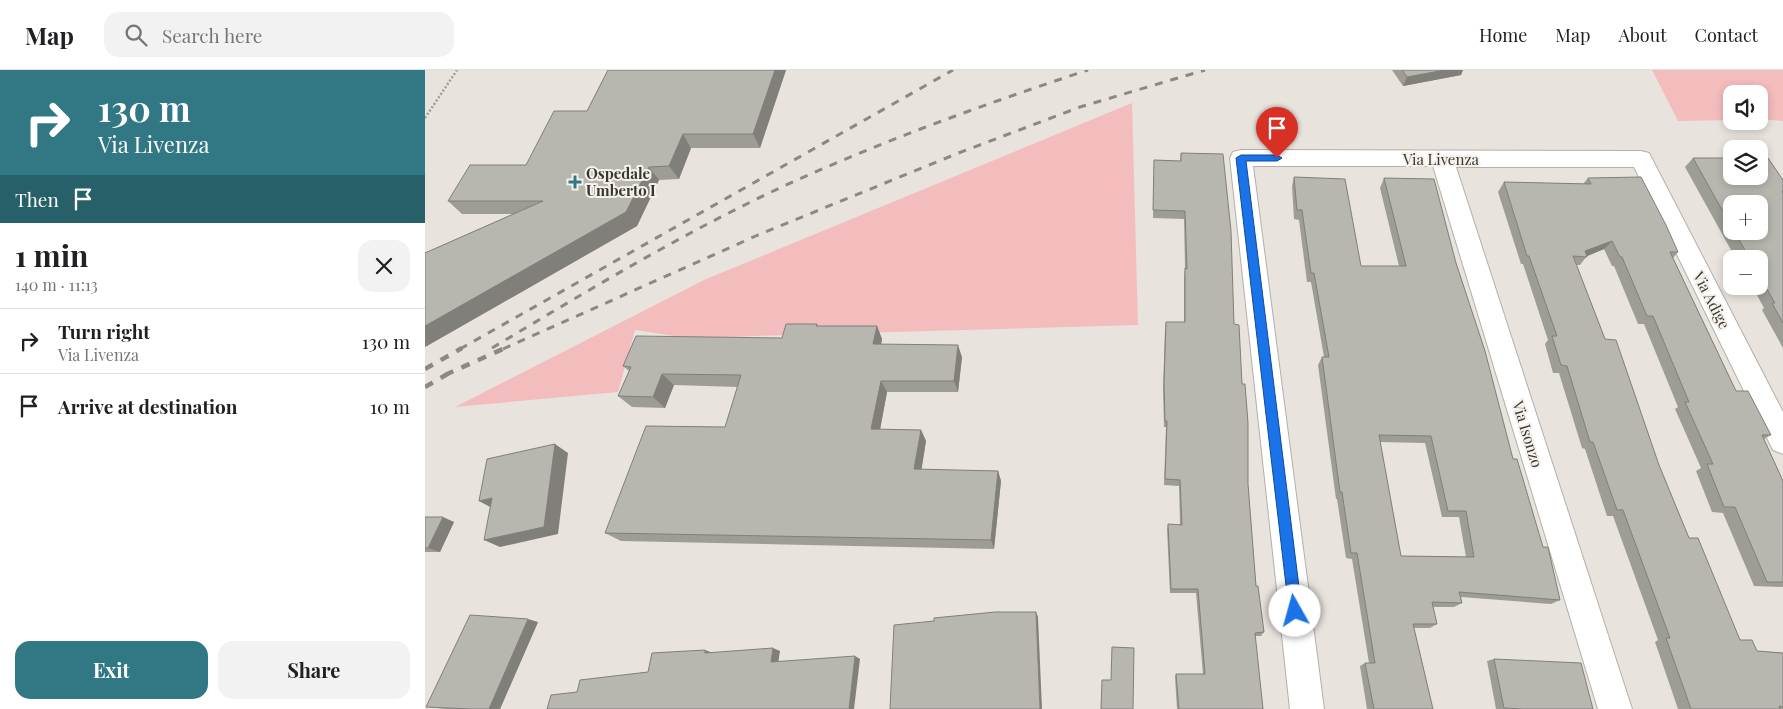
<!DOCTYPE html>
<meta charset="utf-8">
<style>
body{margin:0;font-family:"Playfair Display",serif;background:#f2f2f2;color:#202124;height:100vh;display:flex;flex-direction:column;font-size:19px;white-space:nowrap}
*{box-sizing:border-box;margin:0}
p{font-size:16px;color:#757577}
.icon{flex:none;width:28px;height:28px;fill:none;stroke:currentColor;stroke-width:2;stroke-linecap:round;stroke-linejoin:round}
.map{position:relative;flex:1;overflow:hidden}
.drawer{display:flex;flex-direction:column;background:#fff;width:425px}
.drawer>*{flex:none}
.guide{background:#317884;color:#fff;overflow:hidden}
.buttons{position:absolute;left:1298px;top:15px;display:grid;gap:10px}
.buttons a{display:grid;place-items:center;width:45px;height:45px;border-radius:10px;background:#fff;box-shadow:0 2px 8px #0003;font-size:25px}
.pin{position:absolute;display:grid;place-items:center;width:42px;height:42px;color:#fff;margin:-51px -21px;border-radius:50% 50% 50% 0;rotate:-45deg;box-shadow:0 0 5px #0007}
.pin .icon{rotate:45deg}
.me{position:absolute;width:55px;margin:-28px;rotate:353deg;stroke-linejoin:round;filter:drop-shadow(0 0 4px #0008)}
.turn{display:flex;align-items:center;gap:18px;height:105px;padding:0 15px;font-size:22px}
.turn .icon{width:65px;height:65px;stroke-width:2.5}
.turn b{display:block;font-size:35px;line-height:42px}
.then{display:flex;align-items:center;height:48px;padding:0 15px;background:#0003;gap:10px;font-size:19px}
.round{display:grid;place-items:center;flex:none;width:52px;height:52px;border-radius:15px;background:#f2f2f2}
.head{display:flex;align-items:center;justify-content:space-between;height:85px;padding:0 15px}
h1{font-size:30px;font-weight:700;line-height:38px}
.cta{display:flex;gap:10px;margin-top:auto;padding:10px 15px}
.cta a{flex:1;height:58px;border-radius:15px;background:#317884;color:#fff;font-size:20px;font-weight:700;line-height:58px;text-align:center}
.cta a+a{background:#f2f2f2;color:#202124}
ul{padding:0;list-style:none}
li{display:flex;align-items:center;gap:15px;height:65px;padding:0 15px;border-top:1px solid #e0e0e0}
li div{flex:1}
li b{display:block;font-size:19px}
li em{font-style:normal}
header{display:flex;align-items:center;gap:30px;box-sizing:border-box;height:70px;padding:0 25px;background:#fff;border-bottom:1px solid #e0e0e0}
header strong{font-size:24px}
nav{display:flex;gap:28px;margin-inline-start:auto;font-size:18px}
.search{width:350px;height:45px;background:#f2f2f2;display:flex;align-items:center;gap:12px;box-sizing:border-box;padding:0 18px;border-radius:15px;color:#757577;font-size:19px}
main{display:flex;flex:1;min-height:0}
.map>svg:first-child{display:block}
.green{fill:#f4bdbd}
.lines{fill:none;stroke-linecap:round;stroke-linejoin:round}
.street-casing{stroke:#b4afa9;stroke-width:2}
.path{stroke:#a29d98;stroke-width:2.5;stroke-dasharray:2 2;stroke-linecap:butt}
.street{fill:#fff;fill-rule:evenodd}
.rail-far1{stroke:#8c8884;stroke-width:3;stroke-dasharray:8 8;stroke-linecap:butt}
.rail{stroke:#8c8884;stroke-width:4.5;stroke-dasharray:9 9;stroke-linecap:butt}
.wall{fill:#9d9d96;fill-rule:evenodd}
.shaded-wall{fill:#807f7a}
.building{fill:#b7b6af;stroke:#807f7a;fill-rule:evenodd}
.route{fill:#1a73e8;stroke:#114b97}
.poi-dot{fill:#317884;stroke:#f6f1ea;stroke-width:2}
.labels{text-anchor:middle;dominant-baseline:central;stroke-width:4;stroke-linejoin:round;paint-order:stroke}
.street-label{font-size:15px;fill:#383633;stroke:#f6f1ea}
.poi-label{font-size:15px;font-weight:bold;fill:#383633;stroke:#f6f1ea;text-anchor:start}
</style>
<header>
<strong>Map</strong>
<div class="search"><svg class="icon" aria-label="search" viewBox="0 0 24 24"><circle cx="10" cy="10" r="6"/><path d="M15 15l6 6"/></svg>Search here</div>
<nav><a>Home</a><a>Map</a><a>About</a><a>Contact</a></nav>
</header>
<main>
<section class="drawer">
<div class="guide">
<div class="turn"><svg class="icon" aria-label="right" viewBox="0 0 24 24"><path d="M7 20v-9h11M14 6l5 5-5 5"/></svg><div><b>130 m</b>Via Livenza</div></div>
<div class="then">Then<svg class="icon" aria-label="arrive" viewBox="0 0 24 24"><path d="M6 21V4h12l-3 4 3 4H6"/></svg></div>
</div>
<div class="head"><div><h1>1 min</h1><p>140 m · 11:13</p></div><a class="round"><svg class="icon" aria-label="close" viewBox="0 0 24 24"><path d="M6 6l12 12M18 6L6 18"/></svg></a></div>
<ul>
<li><svg class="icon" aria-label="right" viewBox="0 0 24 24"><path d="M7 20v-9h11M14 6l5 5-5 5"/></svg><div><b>Turn right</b><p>Via Livenza</p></div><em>130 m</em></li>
<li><svg class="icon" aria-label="arrive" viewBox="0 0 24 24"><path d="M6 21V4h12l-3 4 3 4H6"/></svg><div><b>Arrive at destination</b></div><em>10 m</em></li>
</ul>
<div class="cta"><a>Exit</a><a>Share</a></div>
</section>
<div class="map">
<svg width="1358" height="639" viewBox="0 0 1358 639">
<rect width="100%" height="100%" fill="#e9e3dd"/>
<!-- green -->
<path class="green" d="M1227 0H1358V51L1334 49V24H1306V50L1253 51Z
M707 33 713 255 263 268 210 260 193 322 30 337 279 210Z"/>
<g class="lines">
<defs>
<path id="street" d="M816 80 1216 81 1224 83 1358 342V384L1348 380 1209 97H1031L1207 639H1173L1008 96H828L899 639H865L805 88 808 82Z"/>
</defs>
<!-- street casing -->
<use href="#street" class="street-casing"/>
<!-- path -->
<path class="path" d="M0 48 32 0"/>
<!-- street -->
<use href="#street" class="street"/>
<!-- rail-far1 -->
<path class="rail-far1" d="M67 278C162 221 258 163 359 116 457 71 560 34 663 0
M35 279 528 0
M78 279 333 165 531 84 655 37 780 0"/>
<!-- rail -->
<path class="rail" d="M0 299 37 278
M20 305 80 278
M0 317 26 302"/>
</g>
<!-- wall -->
<path class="wall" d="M183 0H361L335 78H266L254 109 234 110 212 156 0 277V183L88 144H37L23 131 101 95 162 41Z
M967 0H1038L1036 5 978 16Z
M756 83 809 254 817 314 823 414 831 516 839 562 836 566H830L838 639H752L750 607 751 604H778L771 523H745L742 459 743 454 755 455 754 416 739 415 741 357H739L738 319 740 259 741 252H759V206L760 198 759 149 728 148 729 90 755 91Z
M1268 88 1358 110V278L1337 240 1339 238 1327 216H1334V189H1311L1260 97ZM1306 134 1334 161H1306Z
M869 107 936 196H974L955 118 959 108 1031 193 1088 389 1135 530 1126 534 1036 527 1037 533 1029 537H1008L1012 554 1005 558H989L1008 639H942L935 596 940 593H944L927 489 921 488 912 429H911L893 295 897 287H899L886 212H882L874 150 869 149 867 116ZM955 372 1000 373 1017 447H1034L1041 487 976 486Z
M1163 108 1253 182 1248 188 1311 321 1346 365 1339 369 1358 411V517L1329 516 1298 443 1287 442 1271 401 1276 398 1250 339 1253 337 1219 254H1213L1189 196H1187L1179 179 1162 186 1155 195H1151L1180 269 1234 395 1264 468 1315 570 1332 581 1358 583V639H1253L1230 572 1233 570 1188 446H1182L1160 379 1157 378 1134 303H1128L1120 274 1123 270 1098 194H1096L1073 122 1079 112 1158 114Z
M392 254 393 256H452L457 269 456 274 537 287 533 322H462L455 360H496L501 371 496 400 573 401 576 411 569 479 196 471 180 463 300 357 313 317 249 315 240 338 207 337 193 326 204 301 198 296 357 268Z
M0 447 29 452 15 482H0Z
M113 552 75 639H23L1 637Z
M1069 589 1168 639H1071L1062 591Z"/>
<!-- shaded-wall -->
<path class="shaded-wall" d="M350 0H361L335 78 328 64Z
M1020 0H1038L1036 5 978 16 982 7Z
M258 64 266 78 254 109 244 96Z
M224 97 234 110 212 156 0 277V256Z
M1187 171 1179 179 1160 187V181Z
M452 256 457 269 454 286 448 274Z
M533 275 537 287 533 322 529 311Z
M237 304 249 315 240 338 228 327Z
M456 311 462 322 453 370 446 359Z
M496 360 501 371 495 409 489 399Z
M130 374 143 383 133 464 75 477 59 470Z
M573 401 576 411 569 479 566 470Z
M67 428 69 439 54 431Z
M18 447 29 452 15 482 3 478Z
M611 542 613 547 617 639H615Z
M103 549 113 552 75 639H64Z
M348 578 355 581 353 594 346 592Z
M280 580 288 583H280Z
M430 586 435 589 429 639H424Z"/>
<!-- building -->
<path class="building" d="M183 0H350L328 64H258L244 96 224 97 201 142 0 256V183L118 131H23L45 95H101L129 41H162Z
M977 0H1020L982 7Z
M756 83 798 84 806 161 809 254 814 255 817 314H820L823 353V414L831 516H833L839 562 830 563 838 639H754L751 604H780L773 519H746L743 454 757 455 755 410 740 409 742 351H740L739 313 741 252H760V198L762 199 760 141 728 140 729 90 756 91Z
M1268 88H1306V106H1334V88H1343L1358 110V121H1357L1358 123V253L1347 233H1350L1334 205V189H1325L1309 161H1334V134H1306V156Z
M869 107 920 109 936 196H981L959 108 1009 109 1031 193 1060 281 1088 389H1092L1118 477H1123L1135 530 1034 522 1037 533 1007 532 1012 554H988L1008 639H949L940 593H950L932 483H926L917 422H915L897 287H904L889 203H886L877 140H872ZM954 365 1006 366 1023 441H1041L1049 487 976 486Z
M1216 107 1241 155 1253 182H1245L1311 321H1323L1346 365H1337L1358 411V512H1342L1310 437H1299L1282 394H1288L1260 332H1264L1228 246H1222L1197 187H1195L1187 171 1160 181 1162 187 1148 186 1180 269 1191 270 1234 395 1264 468H1273L1315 570H1327L1332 581 1358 583V637L1354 636 1355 639H1266L1241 568H1245L1198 440H1192L1168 372H1165L1142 296 1136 295 1127 266H1132L1104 186H1102L1079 112 1166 114 1163 108Z
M361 254H392L391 256H452L448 274 533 275 529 311H456L446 359 496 360 489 399 573 401 566 470 180 463 221 356 300 357 316 305 237 304 228 327 193 326 206 297 198 296 211 266 357 268Z
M130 374 119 457 59 470 67 428 54 431 62 389Z
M0 447H18L3 478H0Z
M570 542H611L615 639H465L469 555 509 551V548Z
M45 545 103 549 64 639H46L1 637Z
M687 577 709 578 708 639H676L677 610H686Z
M348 578 346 592 430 586 424 639H122L126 625 152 622 155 610 223 602 227 583 280 580V583Z
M1069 589 1156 593 1168 639H1097L1079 638Z"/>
<!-- route -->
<path class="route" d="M816 85H852L857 88 852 91H821L877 541 875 545 870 547 866 545 864 541 811 88Z"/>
<!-- markers -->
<path class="poi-dot" d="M147.5 104.5h5v5h5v5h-5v5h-5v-5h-5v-5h5z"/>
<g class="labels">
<!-- street labels -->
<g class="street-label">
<text x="1016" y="89">Via Livenza</text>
<text transform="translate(1287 230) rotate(63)">Via Adige</text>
<text transform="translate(1103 364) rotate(73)">Via Isonzo</text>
</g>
<!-- poi labels -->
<g class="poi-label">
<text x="161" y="103">Ospedale<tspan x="161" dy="17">Umberto I</tspan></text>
</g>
</g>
</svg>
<div class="buttons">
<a><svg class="icon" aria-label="sound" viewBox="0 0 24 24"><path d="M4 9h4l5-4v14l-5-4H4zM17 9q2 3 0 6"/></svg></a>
<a><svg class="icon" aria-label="layers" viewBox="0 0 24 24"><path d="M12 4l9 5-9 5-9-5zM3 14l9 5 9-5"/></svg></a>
<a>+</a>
<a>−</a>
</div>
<div class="pin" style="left:852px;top:88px;background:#d93025"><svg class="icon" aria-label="arrive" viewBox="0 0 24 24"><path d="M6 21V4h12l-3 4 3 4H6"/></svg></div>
<svg class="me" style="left:870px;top:541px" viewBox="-20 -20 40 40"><circle r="19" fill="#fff"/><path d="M0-13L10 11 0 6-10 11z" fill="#1a73e8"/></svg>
</div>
</main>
